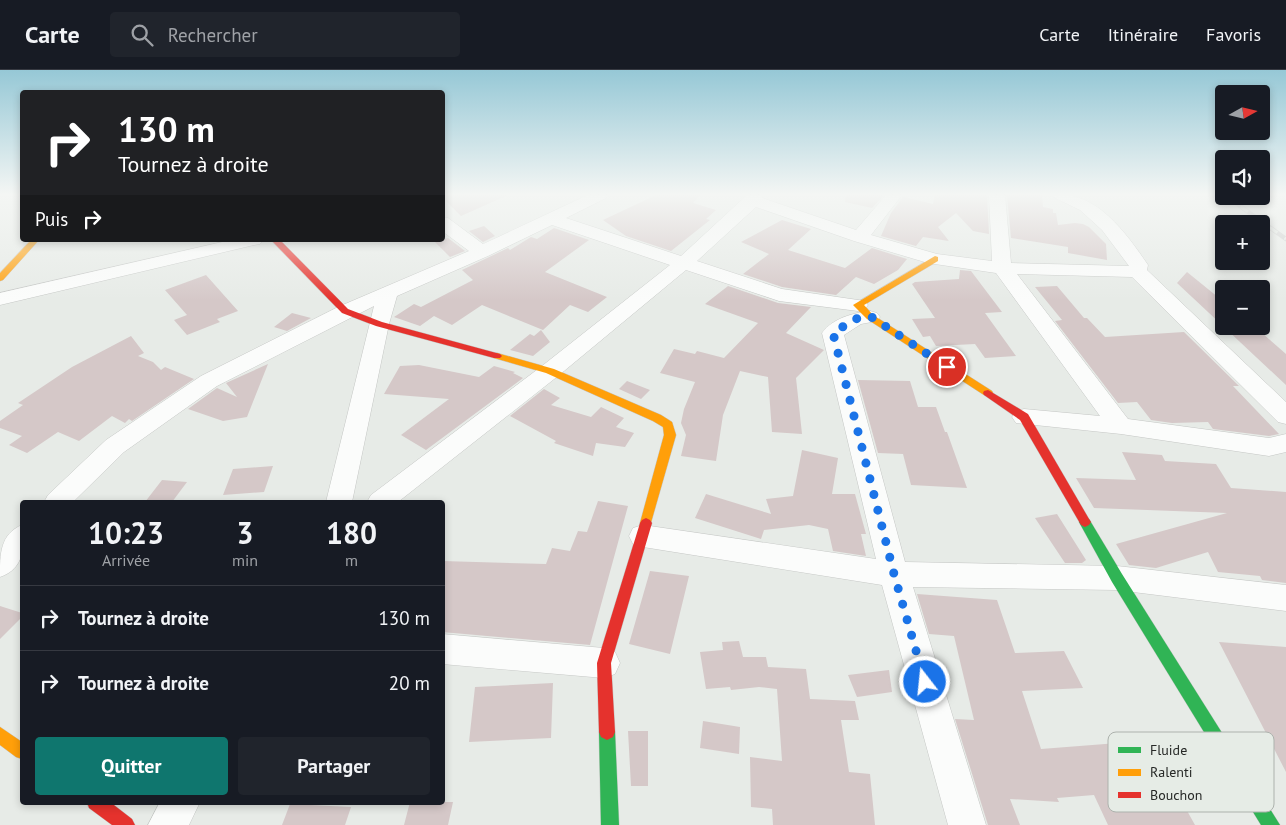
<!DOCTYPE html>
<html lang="fr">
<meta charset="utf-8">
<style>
body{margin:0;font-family:"PT Sans",sans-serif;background:#20242c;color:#f1f3f6;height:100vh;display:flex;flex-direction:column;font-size:19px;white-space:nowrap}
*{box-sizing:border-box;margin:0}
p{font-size:16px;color:#9ea1a6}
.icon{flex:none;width:28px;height:28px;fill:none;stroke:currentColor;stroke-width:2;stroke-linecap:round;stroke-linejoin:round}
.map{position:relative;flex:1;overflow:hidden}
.panel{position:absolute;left:20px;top:430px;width:425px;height:305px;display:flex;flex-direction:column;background:#171b24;border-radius:5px;box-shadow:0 2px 8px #0003}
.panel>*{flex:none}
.hud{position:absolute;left:20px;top:20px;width:425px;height:152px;border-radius:5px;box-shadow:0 2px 8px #0003;background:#202124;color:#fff;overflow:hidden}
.needle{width:32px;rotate:82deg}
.buttons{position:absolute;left:1215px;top:15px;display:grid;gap:10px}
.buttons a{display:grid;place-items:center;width:55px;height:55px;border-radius:5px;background:#171b24;box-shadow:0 2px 8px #0003;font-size:25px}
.pin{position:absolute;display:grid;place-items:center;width:42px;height:42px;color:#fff;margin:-21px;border:2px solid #fff;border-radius:50%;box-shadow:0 1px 5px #0007}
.me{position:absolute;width:55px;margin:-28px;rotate:344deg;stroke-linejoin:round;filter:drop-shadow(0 0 4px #0008)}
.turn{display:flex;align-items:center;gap:18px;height:105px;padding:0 15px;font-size:22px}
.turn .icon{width:65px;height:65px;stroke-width:2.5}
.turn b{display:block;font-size:35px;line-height:42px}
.then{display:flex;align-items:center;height:48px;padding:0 15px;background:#0003;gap:10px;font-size:19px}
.eta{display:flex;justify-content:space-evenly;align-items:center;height:85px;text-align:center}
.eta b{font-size:30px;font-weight:700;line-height:35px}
.action{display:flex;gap:10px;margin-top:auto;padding:10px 15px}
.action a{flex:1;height:58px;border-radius:5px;background:#0f766e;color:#fff;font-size:20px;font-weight:700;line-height:58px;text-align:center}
.action a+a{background:#20242c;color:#f1f3f6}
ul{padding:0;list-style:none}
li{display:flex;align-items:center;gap:15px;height:65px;padding:0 15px;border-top:1px solid #363941}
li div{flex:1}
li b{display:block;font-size:19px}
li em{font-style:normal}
header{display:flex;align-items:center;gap:30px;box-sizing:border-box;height:70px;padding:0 25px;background:#171b24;border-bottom:1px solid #363941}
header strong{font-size:24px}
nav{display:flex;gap:28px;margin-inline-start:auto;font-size:18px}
.search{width:350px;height:45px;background:#20242c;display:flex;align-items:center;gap:12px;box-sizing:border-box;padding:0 18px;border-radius:5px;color:#9ea1a6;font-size:19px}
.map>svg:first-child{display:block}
.building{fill:#d5c8c8}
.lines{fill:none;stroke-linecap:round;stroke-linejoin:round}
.street-casing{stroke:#c5c7c5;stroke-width:1}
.fast-casing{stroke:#c5c7c5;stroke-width:1}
.slow-casing{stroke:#c5c7c5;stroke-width:1}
.jam-casing{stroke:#c5c7c5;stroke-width:1}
.street{fill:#fbfcfb;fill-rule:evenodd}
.fast{fill:#30b455;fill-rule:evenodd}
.slow{fill:#ff9f0a;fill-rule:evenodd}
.jam{fill:#e5322d;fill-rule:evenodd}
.rail-casing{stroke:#cbcccb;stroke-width:4.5}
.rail{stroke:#e6ece6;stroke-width:3;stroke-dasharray:9;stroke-linecap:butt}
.route{stroke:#1a73e8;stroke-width:9;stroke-dasharray:0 16.2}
.key{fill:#e6ece6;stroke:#adb2ad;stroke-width:1}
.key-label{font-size:14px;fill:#272927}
</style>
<header>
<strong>Carte</strong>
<div class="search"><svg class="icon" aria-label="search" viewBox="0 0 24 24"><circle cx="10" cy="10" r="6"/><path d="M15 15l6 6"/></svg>Rechercher</div>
<nav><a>Carte</a><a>Itinéraire</a><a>Favoris</a></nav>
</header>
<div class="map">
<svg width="1286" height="755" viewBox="0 0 1286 755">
<rect width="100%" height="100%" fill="#e7ebe7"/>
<!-- building -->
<path class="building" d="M442 125H508L461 146 442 127Z
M656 125H700L693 133 716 140 706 149 710 150 671 181 626 166 603 150Z
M846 125H884L872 138 845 132Z
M935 125H987L989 164 973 161 956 143 938 157 949 171 923 167 916 176 881 166 891 143 903 127 933 134Z
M1007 125H1042L1043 137 1053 139V143H1056L1058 155 1075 153 1083 154 1089 157 1106 174 1107 190 1068 183V177L1011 168Z
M782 150 811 159 788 180 845 198 872 178 907 189 898 200 874 214 856 207 836 225 782 217 743 204 769 184 741 172Z
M484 156 495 166 483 172 469 161Z
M554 158 589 170 545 202 607 227 588 242 570 235 543 260 482 235 452 255 434 246 420 256 394 247 414 234 421 237 473 210 462 200 508 178 510 180 531 167 537 169Z
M448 168 465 181 450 187 435 172Z
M960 200 971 201 1002 242 985 243 1016 286 985 288 975 274 936 276 930 266 923 267 912 249 935 248 912 214 915 212 959 209Z
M1187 202 1224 232V256H1249L1261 264V262L1286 284V315L1208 242 1177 213Z
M206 205 238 241 217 249 220 252 187 265 174 250 187 245 165 220Z
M728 216 778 233 811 237 786 263 824 280 796 308 802 364 772 362 768 307 740 301 723 345 716 391 681 386 686 365 681 353 684 339 695 312 660 303 674 279 695 284 697 281 724 288 758 253 705 234Z
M1057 216 1084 248H1087L1105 267 1184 262 1239 316H1233L1279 364 1269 366 1213 359 1208 352 1172 353 1151 350 1137 332 1118 333 1055 251 1062 250 1035 217Z
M292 243 311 248 287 261 274 257Z
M541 260 550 272 533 286 510 280 530 264 534 266Z
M131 266 144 283 138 286 153 292 161 300 165 297 194 309 132 351 129 349 125 353 112 346 79 371 58 362 27 383 9 375 22 366 0 358V351L23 335 18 333 72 297Z
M268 294 247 347 223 351 188 339 217 318 237 327 226 313Z
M419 295 479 307 494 296 515 302 513 303 523 308 426 380 401 365 449 329 384 324 400 296Z
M858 310 910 311 918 337H936L945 362H947L967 418 911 415 903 384 878 383Z
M627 311 650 320 641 329 619 319Z
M544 319 560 328 551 335 591 347 601 337 624 348 616 357 634 363 625 377 596 373 593 386 554 373 556 371 510 346Z
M802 380 838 388 832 424H855L866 464H861L866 486 833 481 828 459 809 455 764 460 761 469 695 448 706 424 771 444 766 429 793 426Z
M1122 382 1162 385 1165 391 1216 394 1231 418 1286 422V513L1262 510 1260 506 1218 502 1208 482 1156 498 1129 495 1116 474 1227 443 1094 438 1076 408 1136 410Z
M273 396 264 422 223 425 233 399Z
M162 410 187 412 172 432H145Z
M598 431 628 436 590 575 442 562V491L546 494 552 478 570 481 578 461 587 462Z
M1057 444 1086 490 1082 493H1065L1035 448Z
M650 501 689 506 670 584 629 574Z
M917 524 997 530 1015 583 1064 581 1083 618 1022 621 1041 679 1182 668 1196 677 1220 718 1176 721 1195 755H1108L1094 725 1057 728 1059 732 1010 729 1020 755H988L955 649 974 650 954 566 929 564Z
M0 536 22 543V547L0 569Z
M739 571 743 587H766L768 597 806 599 810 629 855 631 859 650H841L849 702 870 704 875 755H773L772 739 751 737 750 687 782 691 777 619 759 617 731 620 730 617 706 619 700 582 723 580 722 572Z
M1219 572 1286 577V702Z
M889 600 892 622 857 627 848 605Z
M553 613 551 668 469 672 475 617Z
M703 651 740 657 739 684 700 678Z
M628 661H648V716H631Z
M410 732H453L448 755H404Z
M290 734 351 737 345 755H282Z"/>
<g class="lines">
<defs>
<path id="street" d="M588 125H608L606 128 566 148 681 186 747 125H763L762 128 856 160 886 125H902L871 165 937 184 992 191 989 125H1005L1011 193 1129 196 1102 160 1080 140 1055 128 1053 125C1096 120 1126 163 1148 195L1147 200 1286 332V354L1278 352 1132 207 1017 204 1128 349 1269 368 1286 364V382L1269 386 1121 364 1016 353 1012 347 1016 341 1024 339 1100 346 996 203 928 193 854 171 756 137 697 191 782 219 865 231 868 235 865 239 858 241 779 231 686 200 558 306 398 432H367L371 425 542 296 670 195 552 155 488 186 397 226 389 254 352 432H326L374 236 217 316 124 382 73 432H44L48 425 106 370 201 306 338 237 469 181 442 161V147L448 148 483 174Z
M231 170H263L260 174 254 175 0 235V223Z
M870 241 877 243 880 247 877 251 861 254 844 265 905 492 1117 496 1286 515V541L1117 520 913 517 986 755H948L882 515 643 477 633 474 629 466 633 458 643 455 876 489 822 263C833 248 853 243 870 241Z
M22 455C25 477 24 499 0 507 0 484 0 464 22 455Z
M442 564 604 578 615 582 620 593 615 604 604 608 442 594Z
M160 732H200L189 755H148Z"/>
<path id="fast" d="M1085 447 1089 449 1122 504 1280 755H1261L1112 512 1079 452 1081 449Z
M607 654 613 657 615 662 619 755H601L599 662 601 657Z"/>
<path id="slow" d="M31 170H39L3 210 0 211V203Z
M935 186 938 187V191L864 235 873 245 992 321 993 323 992 325H984L867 249 853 235Z
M497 283 554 299 661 345 672 352 676 365 650 456 646 458 642 456 640 453 664 365 663 357 653 351 546 303 494 288 492 286 494 284Z
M0 657 22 672V689L16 687 0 675Z"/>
<path id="jam" d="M271 170H280L348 239 382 252 500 284 502 286 500 288H494L376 256 342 243Z
M988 320 1028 344 1089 449 1091 452 1089 455 1085 457 1081 455 1020 350 984 325 983 323 984 321Z
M646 448 650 450 652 453 611 593 615 662 613 667 607 670 601 667 599 662 597 593 640 453 642 450Z
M87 732H110L132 749 135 755H112L89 738Z"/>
</defs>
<!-- street casing -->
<use href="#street" class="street-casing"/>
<!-- fast casing -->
<use href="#fast" class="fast-casing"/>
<!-- slow casing -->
<use href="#slow" class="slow-casing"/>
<!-- jam casing -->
<use href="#jam" class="jam-casing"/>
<!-- street -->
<use href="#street" class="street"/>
<!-- fast -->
<use href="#fast" class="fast"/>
<!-- slow -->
<use href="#slow" class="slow"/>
<!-- jam -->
<use href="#jam" class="jam"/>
<defs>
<path id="rail" d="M1226 126 1286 169"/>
</defs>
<!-- rail casing -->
<use href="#rail" class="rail-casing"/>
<!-- rail -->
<use href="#rail" class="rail"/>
</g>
<!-- sky -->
<linearGradient id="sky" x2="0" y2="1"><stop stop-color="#96c8d6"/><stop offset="0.54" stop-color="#f4f6f4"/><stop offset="1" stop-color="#f4f6f4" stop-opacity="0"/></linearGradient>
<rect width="1286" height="230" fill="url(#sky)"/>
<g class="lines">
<!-- route -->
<path class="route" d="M925 612 894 504 833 263 855 249 870 246 947 297"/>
</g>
<!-- legend -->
<rect x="1108" y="662" width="166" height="80" rx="8" class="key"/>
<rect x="1118" y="677" width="23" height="6" fill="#30b455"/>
<rect x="1118" y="699" width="23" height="7" fill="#ff9f0a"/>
<rect x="1118" y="722" width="23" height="6" fill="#e5322d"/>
<g class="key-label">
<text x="1150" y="685">Fluide</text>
<text x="1150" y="707">Ralenti</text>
<text x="1150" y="730">Bouchon</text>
</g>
</svg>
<div class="buttons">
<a><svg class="needle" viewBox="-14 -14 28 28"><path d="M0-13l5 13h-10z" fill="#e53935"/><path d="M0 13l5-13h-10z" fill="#9ea1a6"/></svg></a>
<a><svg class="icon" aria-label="sound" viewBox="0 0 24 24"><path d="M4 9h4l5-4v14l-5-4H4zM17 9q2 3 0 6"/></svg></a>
<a>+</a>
<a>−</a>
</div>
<div class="pin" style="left:947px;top:297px;background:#d93025"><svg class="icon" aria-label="arrive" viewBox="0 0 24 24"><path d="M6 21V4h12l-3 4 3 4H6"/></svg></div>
<svg class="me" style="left:925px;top:612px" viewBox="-20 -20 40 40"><circle r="17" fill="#1a73e8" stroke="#fff" stroke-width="3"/><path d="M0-11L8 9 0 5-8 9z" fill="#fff"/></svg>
<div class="hud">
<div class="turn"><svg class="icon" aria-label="right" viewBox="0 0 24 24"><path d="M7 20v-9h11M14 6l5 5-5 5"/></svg><div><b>130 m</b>Tournez à droite</div></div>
<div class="then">Puis<svg class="icon" aria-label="right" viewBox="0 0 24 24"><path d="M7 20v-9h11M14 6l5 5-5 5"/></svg></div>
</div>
<section class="panel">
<div class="eta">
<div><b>10:23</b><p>Arrivée</p></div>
<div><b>3</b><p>min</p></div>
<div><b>180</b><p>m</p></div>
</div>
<ul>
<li><svg class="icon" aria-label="right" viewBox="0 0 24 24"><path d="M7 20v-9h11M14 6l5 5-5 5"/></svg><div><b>Tournez à droite</b></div><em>130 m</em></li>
<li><svg class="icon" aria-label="right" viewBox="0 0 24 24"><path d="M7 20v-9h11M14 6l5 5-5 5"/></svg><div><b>Tournez à droite</b></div><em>20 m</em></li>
</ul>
<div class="action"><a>Quitter</a><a>Partager</a></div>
</section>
</div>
